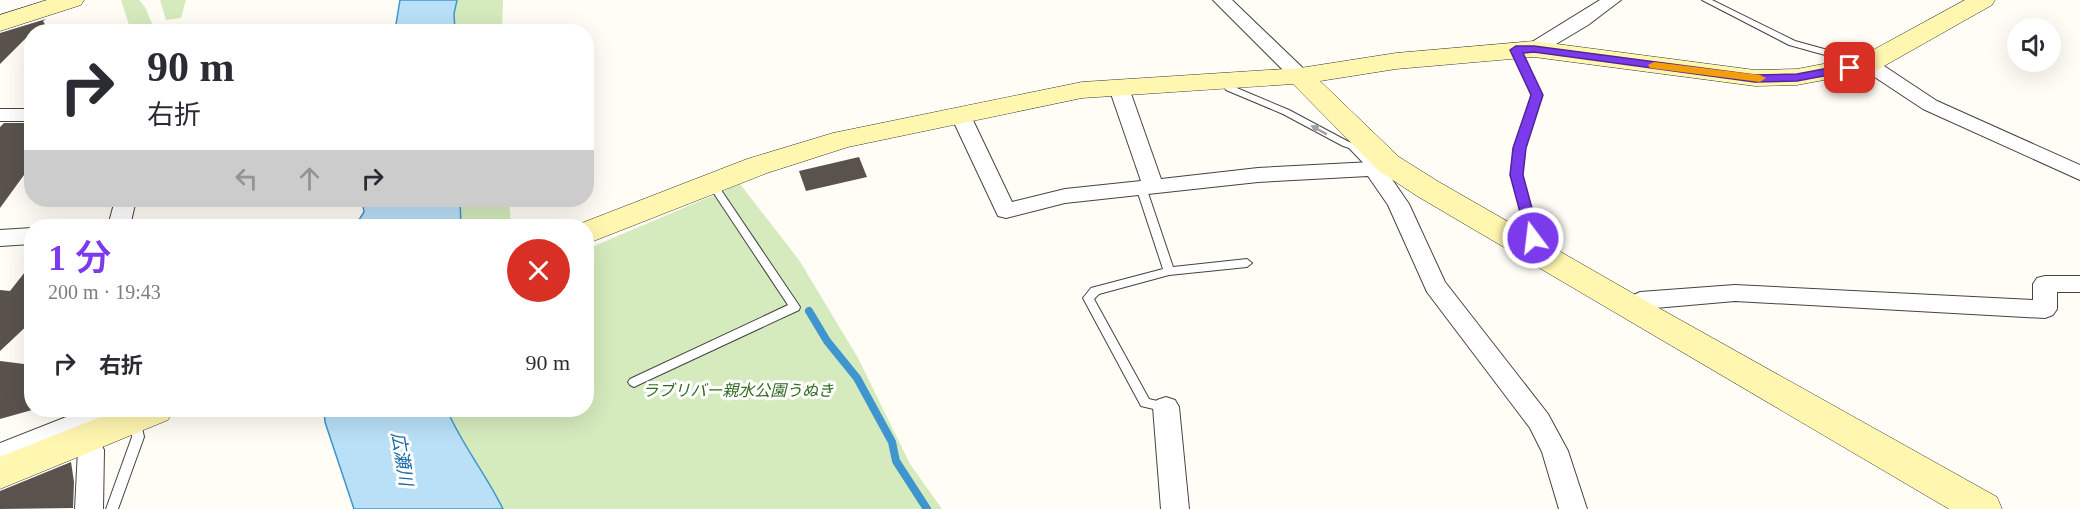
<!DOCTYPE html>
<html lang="ja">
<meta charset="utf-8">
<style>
body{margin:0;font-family:"Times New Roman","Noto Sans JP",serif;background:#f2f2f3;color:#2b2b33;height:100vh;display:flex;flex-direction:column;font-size:22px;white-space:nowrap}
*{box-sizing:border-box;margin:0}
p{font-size:20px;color:#7c7c81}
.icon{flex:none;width:33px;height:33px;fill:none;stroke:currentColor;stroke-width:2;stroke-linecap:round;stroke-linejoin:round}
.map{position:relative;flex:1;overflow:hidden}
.side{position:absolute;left:24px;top:219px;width:570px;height:198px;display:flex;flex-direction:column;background:#fff;border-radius:24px;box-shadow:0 6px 24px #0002}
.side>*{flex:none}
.hud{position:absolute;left:24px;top:24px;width:570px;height:183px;border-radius:24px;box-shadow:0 6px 24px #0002;background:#fff;color:#2b2b33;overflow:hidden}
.tools{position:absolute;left:2007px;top:18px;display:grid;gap:12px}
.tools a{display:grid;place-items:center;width:54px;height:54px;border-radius:50%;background:#fff;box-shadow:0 6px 24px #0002;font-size:30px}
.pin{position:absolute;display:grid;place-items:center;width:51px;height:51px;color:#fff;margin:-26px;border-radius:12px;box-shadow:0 3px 9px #0006}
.me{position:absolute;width:66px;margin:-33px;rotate:345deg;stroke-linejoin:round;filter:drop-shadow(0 0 4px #0008)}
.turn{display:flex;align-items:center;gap:21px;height:126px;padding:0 24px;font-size:27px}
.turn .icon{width:78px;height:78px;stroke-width:2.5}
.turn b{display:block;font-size:42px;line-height:51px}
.lanes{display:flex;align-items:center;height:57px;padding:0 24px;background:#0003;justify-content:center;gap:30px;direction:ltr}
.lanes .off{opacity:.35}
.round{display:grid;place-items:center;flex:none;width:63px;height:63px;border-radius:32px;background:#f2f2f3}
.head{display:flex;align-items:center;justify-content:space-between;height:102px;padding:0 24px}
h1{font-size:36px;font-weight:600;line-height:45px;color:#7c3aed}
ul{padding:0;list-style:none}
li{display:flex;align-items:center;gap:18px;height:84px;padding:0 24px}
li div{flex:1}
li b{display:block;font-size:22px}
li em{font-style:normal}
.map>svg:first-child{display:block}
.green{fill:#d5ebbd}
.water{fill:#b9e0f7;stroke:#3f96cf;stroke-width:1.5}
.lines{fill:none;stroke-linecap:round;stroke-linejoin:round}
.stream{stroke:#3f96cf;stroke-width:8}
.building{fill:#5a524d}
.lane-casing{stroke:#444;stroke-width:2}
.street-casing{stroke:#444;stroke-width:2}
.secondary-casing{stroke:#333;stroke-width:1}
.lane{fill:#fff;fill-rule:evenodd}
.street{fill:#fff;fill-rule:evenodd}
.secondary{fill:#fff6b0;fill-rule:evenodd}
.oneway{fill:#a0a0a0}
.route{fill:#7c3aed;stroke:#51269a;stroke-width:1.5}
.slow{fill:#f59e0b}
.labels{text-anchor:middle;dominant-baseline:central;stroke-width:6;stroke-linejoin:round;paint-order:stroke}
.park-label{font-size:16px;font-style:italic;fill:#2f6b1f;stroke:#fff}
.water-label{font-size:18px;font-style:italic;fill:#1768a6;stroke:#fff}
</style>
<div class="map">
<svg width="2080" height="509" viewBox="0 0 2080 509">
<rect width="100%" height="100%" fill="#fffdf5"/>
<!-- green -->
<path class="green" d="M121 0H139L145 7 155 31H131Z
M160 0H186L181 18 166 20Z
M457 0H503L502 31H455L454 14Z
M740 184 799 260 858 358 910 464 942 509H503C486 474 462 445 447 410H586L587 249Z
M460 200H509L511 226H461Z"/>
<!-- water -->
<path class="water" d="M400 0H457L454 14 455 31H392L396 24Z
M362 200H460L461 226H355L364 212Z
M324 410H447C462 445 486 474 503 509H354L325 422Z"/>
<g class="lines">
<!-- stream -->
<path class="stream" d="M809 311 827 341 857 378 892 442 896 461 927 509"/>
</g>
<!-- building -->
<path class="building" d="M46 19 43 21 46 26 32 32 0 64V33Z
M4 123H32V164L0 208V127Z
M859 157 867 177 806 191 799 171Z
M32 263V321L0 351V290L10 291Z
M0 361 32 365V410L0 419Z
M71 462 74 482 73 508 0 509V491Z"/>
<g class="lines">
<defs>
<path id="lane" d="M1702 0H1712L1795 41 1864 60 1865 62 1861 65 1789 45Z
M1516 47 1520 50 1542 95 1524 148 1521 175 1538 238 1525 248 1520 244 1528 237 1511 175 1514 148 1532 95 1512 50Z
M1224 78 1227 79 1232 86 1289 110 1349 142 1370 147 1372 149 1370 151H1362L1379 169 1377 171H1371L1349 148 1343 146 1283 114 1226 90 1220 81Z
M712 180 715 181 800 307 799 310 638 385 634 387 630 385 628 382 630 379 788 305 707 183Z
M1141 184 1146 187 1173 267 1247 259 1252 263 1247 267 1169 275 1099 294 1094 299 1149 399 1170 404 1172 407 1170 410 1166 412 1141 406 1083 298 1091 288 1163 269 1136 187Z
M136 416 140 418 144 437 118 509H106L132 437 130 421 132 418Z"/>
<path id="street" d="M1213 0H1232L1307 72 1310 76 1307 80H1293Z
M1600 0H1621L1588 25 1541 53H1527L1525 49 1527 45Z
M1868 58 1875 60 1937 101 2080 165V180L1923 109 1861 68 1859 64 1861 60Z
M1119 82 1126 84 1129 88 1161 179 1258 168 1372 162 1389 157 1396 159 1399 164 1396 169 1387 172 1409 204 1445 282 1548 414 1568 451 1587 509H1559L1542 452 1530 428 1427 292 1388 205 1368 176 1258 182 1065 203 1006 218 998 216 950 114 953 110 960 108 967 110 970 114 1012 202 1065 189 1141 181 1109 88 1112 84Z
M0 109H32V121H0Z
M115 200H136L130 226H108Z
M32 228V244L0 246V230Z
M2045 276H2080V292H2057V309L2053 315 2045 318 1735 301 1644 309 1629 316 1621 313 1617 307 1621 301 1640 292 1735 285 2033 300V284L2037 278Z
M1166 397 1175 400 1179 407 1189 509H1161L1153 407 1157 400Z
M84 410H108L104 424 0 465V443Z
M91 439 100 442 104 450 103 509H75L78 450 82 442Z"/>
<path id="secondary" d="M47 0H84L81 5 0 31V15Z
M1965 0H1995L1992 5 1877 70 1797 85 1755 86 1534 57 1396 69 1320 81 1399 157 1439 182 1641 298 1997 497 2002 509H1949L1417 196 1379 171 1293 84 1082 98 848 147 767 173 586 244V226H574L747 159 833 133 1082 82 1300 68 1396 53 1534 41 1755 70 1797 69 1860 57Z
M118 410H173L168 420 0 489V457Z"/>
</defs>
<!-- lane casing -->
<use href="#lane" class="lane-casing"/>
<!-- street casing -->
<use href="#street" class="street-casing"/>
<!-- secondary casing -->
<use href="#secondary" class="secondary-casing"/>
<!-- lane -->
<use href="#lane" class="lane"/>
<!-- street -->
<use href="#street" class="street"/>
<!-- secondary -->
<use href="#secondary" class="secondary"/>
</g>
<!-- one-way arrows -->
<defs><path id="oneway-solid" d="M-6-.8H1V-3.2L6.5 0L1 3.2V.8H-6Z" transform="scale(1.5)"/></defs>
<use class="oneway" href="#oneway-solid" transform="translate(1319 130) rotate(-151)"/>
<!-- route -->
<path class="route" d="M1516 46H1534L1755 75 1797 74 1850 64 1856 68 1850 71 1797 81 1755 82 1534 52 1523 53 1543 95 1526 148 1523 175 1540 238 1533 243 1527 238 1510 175 1513 148 1531 95 1510 50Z"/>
<!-- slow -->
<path class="slow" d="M1654 62 1760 75 1766 78 1760 82 1650 68 1648 65Z"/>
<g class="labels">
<!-- park labels -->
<g class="park-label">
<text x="738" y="390">ラブリバー親水公園うぬき</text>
</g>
<!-- water labels -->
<g class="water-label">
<text transform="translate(402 459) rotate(81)">広瀬川</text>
</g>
</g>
</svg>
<div class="tools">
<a><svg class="icon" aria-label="sound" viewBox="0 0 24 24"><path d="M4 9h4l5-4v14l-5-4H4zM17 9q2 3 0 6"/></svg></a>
</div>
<div class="pin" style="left:1850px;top:68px;background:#d93025"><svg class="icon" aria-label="arrive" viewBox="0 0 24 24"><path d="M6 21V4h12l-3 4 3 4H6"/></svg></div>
<svg class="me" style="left:1533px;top:238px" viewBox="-20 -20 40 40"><circle r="17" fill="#7c3aed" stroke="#fff" stroke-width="3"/><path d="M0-11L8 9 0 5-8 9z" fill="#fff"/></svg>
<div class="hud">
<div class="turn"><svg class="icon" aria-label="right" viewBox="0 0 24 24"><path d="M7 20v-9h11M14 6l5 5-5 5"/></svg><div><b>90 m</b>右折</div></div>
<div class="lanes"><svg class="icon off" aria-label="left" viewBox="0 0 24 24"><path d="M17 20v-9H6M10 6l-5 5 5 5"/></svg><svg class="icon off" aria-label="ahead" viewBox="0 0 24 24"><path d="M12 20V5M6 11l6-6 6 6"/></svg><svg class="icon" aria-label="right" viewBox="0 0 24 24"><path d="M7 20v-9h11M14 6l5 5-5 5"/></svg></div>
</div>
<section class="side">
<div class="head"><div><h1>1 分</h1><p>200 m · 19:43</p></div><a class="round" style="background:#d93025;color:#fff"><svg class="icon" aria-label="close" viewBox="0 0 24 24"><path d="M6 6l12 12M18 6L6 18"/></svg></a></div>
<ul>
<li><svg class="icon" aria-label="right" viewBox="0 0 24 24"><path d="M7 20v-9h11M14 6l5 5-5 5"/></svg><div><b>右折</b></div><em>90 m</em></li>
</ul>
</section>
</div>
